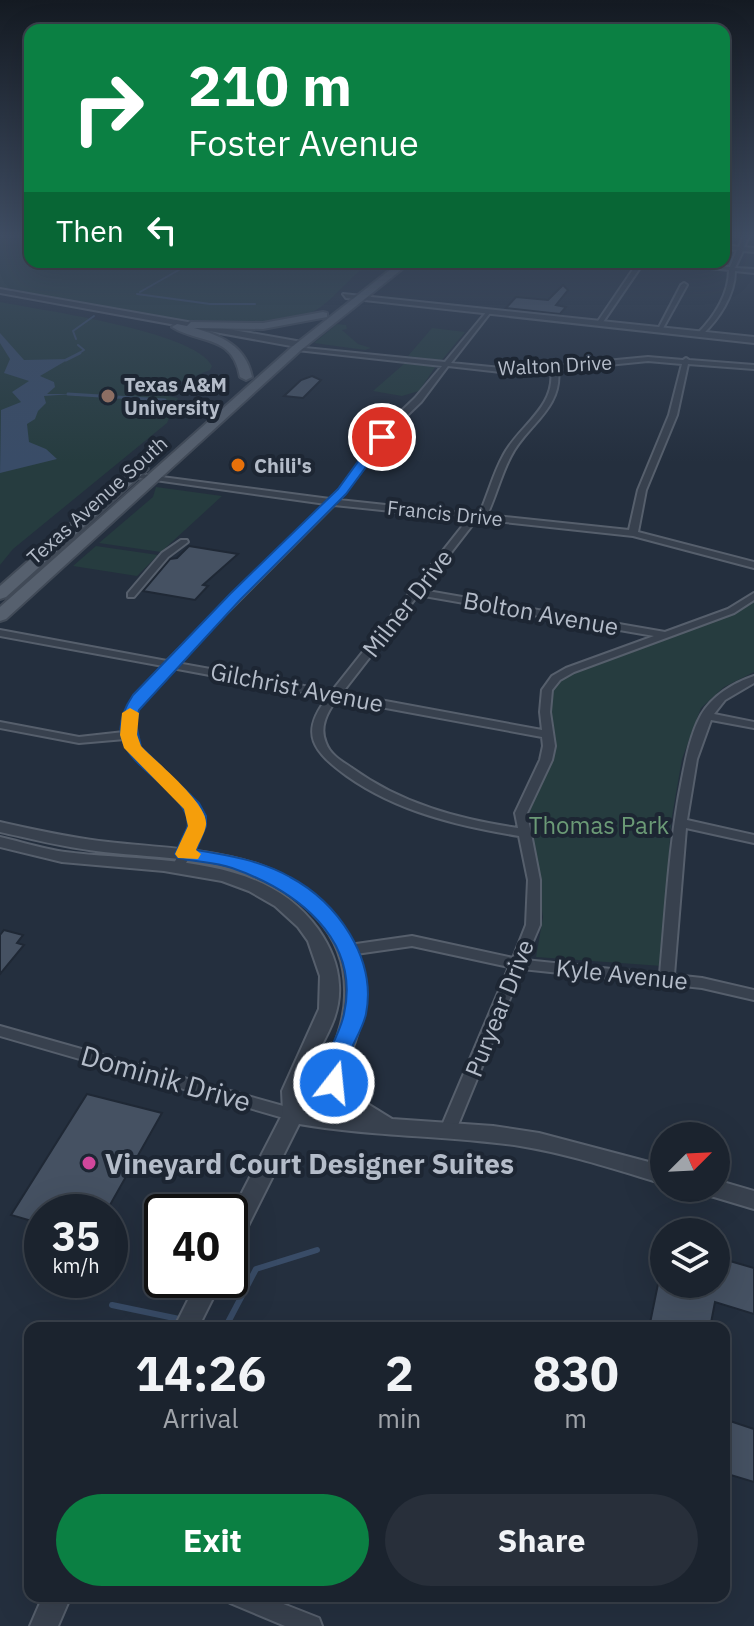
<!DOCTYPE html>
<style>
body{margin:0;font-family:"IBM Plex Sans",sans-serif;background:#282f3a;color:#f1f3f6;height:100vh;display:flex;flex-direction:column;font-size:30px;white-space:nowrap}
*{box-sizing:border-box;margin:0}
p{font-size:26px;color:#a0a4aa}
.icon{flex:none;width:44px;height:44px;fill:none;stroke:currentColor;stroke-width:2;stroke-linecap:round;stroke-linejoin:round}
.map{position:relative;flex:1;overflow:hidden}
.sheet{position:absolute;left:24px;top:1322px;width:706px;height:280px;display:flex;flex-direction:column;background:#1b232e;border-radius:16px;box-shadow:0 8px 32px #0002,0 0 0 2px #39404a}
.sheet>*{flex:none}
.guide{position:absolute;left:24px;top:24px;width:706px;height:244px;border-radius:16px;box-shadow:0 8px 32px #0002,0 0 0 2px #39404a;background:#0b8043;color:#fff;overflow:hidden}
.needle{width:52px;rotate:66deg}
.buttons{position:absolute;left:650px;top:1122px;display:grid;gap:16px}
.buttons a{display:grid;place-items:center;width:80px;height:80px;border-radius:50%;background:#1b232e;box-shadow:0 8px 32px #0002,0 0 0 2px #39404a;font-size:40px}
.speed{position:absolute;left:24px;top:1194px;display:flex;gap:16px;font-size:40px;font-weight:700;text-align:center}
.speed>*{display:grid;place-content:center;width:104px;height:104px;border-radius:50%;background:#1b232e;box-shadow:0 8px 32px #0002,0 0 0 2px #39404a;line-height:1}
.speed small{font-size:20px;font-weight:400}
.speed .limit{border:4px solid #111;border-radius:12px;background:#fff;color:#111}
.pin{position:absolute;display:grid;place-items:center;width:68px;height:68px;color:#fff;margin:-34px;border:4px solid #fff;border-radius:50%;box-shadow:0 2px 8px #0007}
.me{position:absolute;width:88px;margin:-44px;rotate:16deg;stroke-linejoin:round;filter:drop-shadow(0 0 6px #0008)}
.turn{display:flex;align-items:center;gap:28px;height:168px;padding:0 32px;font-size:36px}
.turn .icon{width:104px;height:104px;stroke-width:2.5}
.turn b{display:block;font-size:56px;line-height:68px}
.then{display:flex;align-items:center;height:76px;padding:0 32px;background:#0003;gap:16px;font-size:30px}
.eta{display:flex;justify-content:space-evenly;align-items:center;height:136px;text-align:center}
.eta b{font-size:48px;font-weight:700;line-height:56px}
.button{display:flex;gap:16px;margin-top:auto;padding:16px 32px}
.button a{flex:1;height:92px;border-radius:48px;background:#0b8043;color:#fff;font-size:32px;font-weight:700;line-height:92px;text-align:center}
.button a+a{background:#282f3a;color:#f1f3f6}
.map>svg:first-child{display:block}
.green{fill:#263c3f}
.water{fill:#394c67}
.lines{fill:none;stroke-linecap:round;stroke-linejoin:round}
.stream-far2{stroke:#394c67;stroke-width:2}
.stream-far1{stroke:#394c67;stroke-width:3}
.stream{stroke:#394c67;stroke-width:6}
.building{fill:#455162;stroke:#1f2835;stroke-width:2}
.pedestrian-casing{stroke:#565f6c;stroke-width:4}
.minor-casing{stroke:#565f6c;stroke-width:4}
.tertiary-casing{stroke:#565f6c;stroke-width:4}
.primary-casing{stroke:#414a57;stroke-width:4}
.pedestrian{fill:#38414e;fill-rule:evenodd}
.minor{fill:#38414e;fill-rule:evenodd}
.tertiary{fill:#38414e;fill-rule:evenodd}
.primary{fill:#56606e;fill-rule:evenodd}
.route{fill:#1a73e8;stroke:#114b97;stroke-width:2}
.slow{fill:#f59e0b}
.education-dot{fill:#8d6e63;stroke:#1d2633;stroke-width:3}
.food-dot{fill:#e8710a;stroke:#1d2633;stroke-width:3}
.hotel-dot{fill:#d1479c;stroke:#1d2633;stroke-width:3}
.labels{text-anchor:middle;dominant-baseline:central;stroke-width:8;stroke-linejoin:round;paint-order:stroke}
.far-street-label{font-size:20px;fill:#b4bcc9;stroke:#1d2633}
.far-poi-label{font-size:20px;font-weight:bold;fill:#b4bcc9;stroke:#1d2633;text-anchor:start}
.street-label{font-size:24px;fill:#b4bcc9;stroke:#1d2633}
.park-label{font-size:24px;fill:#6b9a76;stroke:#1d2633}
.near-street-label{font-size:28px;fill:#b4bcc9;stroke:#1d2633}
.near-poi-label{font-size:28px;font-weight:bold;fill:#b4bcc9;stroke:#1d2633;text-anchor:start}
</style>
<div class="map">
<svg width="754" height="1626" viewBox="0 0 754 1626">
<rect width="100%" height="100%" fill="#242f3e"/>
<!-- green -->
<path class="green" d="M30 234V262H372C349 276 334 301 311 313 245 345 73 300 0 287V235Z
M0 302C40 310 195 331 212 366L210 370 153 393 178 398 167 423 13 549 0 565Z
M337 324 346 325 347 329 342 330 358 344 371 348 365 350 314 343Z
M432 328 465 332 441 361 408 356Z
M405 363 436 366 419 391 402 396 373 391Z
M156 487 222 496 161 552 99 543 153 497Z
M96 546 158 555 137 576 73 566Z
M754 602V672L724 687 701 708 682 759 671 822 662 966 536 957 543 917 527 813 552 742 550 692 561 675 741 610Z"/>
<!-- water -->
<path class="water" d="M0 333 24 360 69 359 40 376 54 382 55 387 47 394H73L44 396 46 403 38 411 35 419 27 424 29 442 46 449 57 459 0 473 1 410 21 402 12 392 29 381 4 373 10 359 0 343Z"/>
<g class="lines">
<!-- stream-far2 -->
<path class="stream-far2" d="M140 292 184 267 187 262
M137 294 210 304H255
M76 339 73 331 94 316
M76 355 84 350 78 345"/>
<!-- stream-far1 -->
<path class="stream-far1" d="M66 360 80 353
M68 394 165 400"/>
<!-- stream -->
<path class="stream" d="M112 1305 184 1320
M196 1324 207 1328
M225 1328 256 1269 317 1250"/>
</g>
<!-- building -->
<path class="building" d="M563 285 568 290 556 305 566 307 560 314 506 308 516 297 548 300Z
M312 376 321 380 303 398 284 396 301 380Z
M189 546 238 554 203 585 208 586 195 600 143 591 170 559 177 558Z
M4 930 23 935 17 943 24 945 0 974V935Z
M87 1094 162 1113 106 1212H42V1224L11 1215Z
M716 1257 754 1268V1314L715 1302 710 1328H649L658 1284H716Z
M724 1419 754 1429V1482L724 1473Z"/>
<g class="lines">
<defs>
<path id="pedestrian" d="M181 540H187L188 542 168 557 134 597H128V593L162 553Z"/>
<path id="minor" d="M744 234H750L744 247 754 248V252L743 251 735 268 754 269V273L735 271C735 295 719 319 702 335H698V333C714 317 729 294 729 270L655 262 730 267 737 250 724 249V245L739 247Z
M638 262H644L601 325H597L596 324Z
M684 283 687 285 662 330 657 331 681 285Z
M488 310 490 313 451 363 501 368 543 367 648 357 683 360 686 358 689 360 754 365V369L688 364 677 415 646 490 638 532 754 562V568L633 536 477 519 422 590 665 632 728 609 754 593V600L734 613 574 672 560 680 552 690 550 712 555 746 552 760 527 813 540 880V925L525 960 660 974C666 909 669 843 682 779 686 758 691 733 701 715 712 696 733 683 754 676V683L725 700 714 714 754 722V728L711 720 697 759 687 820 754 835V843L686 828 674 975 702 978 754 990V1000L702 988 522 969 456 1130 454 1134 448 1136 442 1134 440 1130 509 967 412 946 349 955 344 953 342 950 344 947 349 945 412 936 513 958 526 925 528 880 519 836C459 826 398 812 347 776 314 752 298 734 328 697L172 668 136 711 133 724 138 747 196 804C209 829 194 850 181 871H173L171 868C182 849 195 831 186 808L129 750 125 739 79 743 0 728V722L79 737 124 732C119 706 147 684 163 666L0 636V630L167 661 326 504 134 477H131V473L330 499 339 490 389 423 415 398 442 366 297 350 295 349V347L445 362ZM648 361 682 364 669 415 638 490 629 530 487 515C496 496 501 475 511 456 526 426 563 408 558 370ZM448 366 501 372 551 370C556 408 518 426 503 456 493 474 488 495 479 515L339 500 395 427 421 402ZM334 505 468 519 332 691 177 663ZM418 595 654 636 566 668 552 676 542 690 540 712 542 730 342 693ZM337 699 542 737 543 746 540 760 515 813 518 828C458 819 402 804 352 768 343 762 330 755 326 743 319 727 327 712 337 699Z
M0 1026 294 1109 299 1111 302 1115 299 1119 294 1121 0 1036Z
M226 1596H263L319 1618 322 1626H285L230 1603Z"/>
<path id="tertiary" d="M0 289 302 342 306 345 302 348 0 293Z
M343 294 754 337V343L346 298Z
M0 822C36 830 71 838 108 842 199 852 298 848 350 939 375 983 363 1030 342 1072L347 1085 358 1098 392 1119 493 1126 539 1133 664 1166V1184C617 1170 569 1154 520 1146 447 1135 372 1137 299 1124L238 1246 230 1249V1216L283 1113 282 1091 319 1009 320 976 308 941 298 927 275 906 249 891 222 881 164 871 62 862 0 847V837C22 842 43 849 65 852 149 863 262 851 318 929 330 946 338 964 339 985 342 1032 303 1059 302 1099 324 1081 345 1025 345 996 346 966 337 940 317 918 260 854 173 861 96 851 63 847 32 839 0 832ZM330 1093 352 1116 315 1111Z
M716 1180 754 1191V1209L704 1194 701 1188H716Z
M198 1280H222L198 1328H174Z
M43 1596H71L58 1626H30Z"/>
<path id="primary" d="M400 262H411L301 350 6 619 0 621V607L293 346Z
M323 312 327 313V317L263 329 194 328C222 336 246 346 252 377L246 380 240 377C233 334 199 344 172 327L177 324 187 326 191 322 263 323Z
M136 466 148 469 6 597 0 599V586Z"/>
</defs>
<!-- pedestrian casing -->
<use href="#pedestrian" class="pedestrian-casing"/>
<!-- minor casing -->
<use href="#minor" class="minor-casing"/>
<!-- tertiary casing -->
<use href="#tertiary" class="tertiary-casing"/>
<!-- primary casing -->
<use href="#primary" class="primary-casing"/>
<!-- pedestrian -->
<use href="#pedestrian" class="pedestrian"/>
<!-- minor -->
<use href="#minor" class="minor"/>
<!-- tertiary -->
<use href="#tertiary" class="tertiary"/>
<!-- primary -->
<use href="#primary" class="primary"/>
</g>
<!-- sky -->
<linearGradient id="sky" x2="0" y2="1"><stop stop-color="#141a22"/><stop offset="0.51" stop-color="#3f4d63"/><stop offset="1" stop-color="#3f4d63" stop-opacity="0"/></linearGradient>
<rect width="754" height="462" fill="url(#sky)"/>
<!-- route -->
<path class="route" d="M378 434 388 437 346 494 240 600 139 710 136 724 141 747 199 803 206 816V826L196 850C228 855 262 861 290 877 337 902 377 958 366 1014 361 1037 340 1058 345 1083L342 1089 334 1091 326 1089 320 1070C328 1053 340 1033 344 1014 361 938 295 890 232 868 215 862 196 862 178 858L175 854 188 826 187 816C166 770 91 757 133 695L230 594 338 489Z"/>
<!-- slow -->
<path class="slow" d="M130 708 139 713 137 735 141 746C156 762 209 804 206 825 205 833 199 842 196 850L201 854 198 859 178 858 175 854 188 826 184 809 124 748 120 735 122 713Z"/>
<!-- markers -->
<circle class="education-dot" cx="108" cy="396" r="8"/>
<circle class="food-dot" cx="238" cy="465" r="8"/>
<circle class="hotel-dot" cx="89" cy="1163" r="8"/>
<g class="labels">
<!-- far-street labels -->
<g class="far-street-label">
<text transform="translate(555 365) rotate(-3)">Walton Drive</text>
<text transform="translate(97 500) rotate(-42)">Texas Avenue South</text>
<text transform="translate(445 513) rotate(6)">Francis Drive</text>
</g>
<!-- far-poi labels -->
<g class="far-poi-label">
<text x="124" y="384">Texas A&amp;M<tspan x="124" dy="23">University</tspan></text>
<text x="254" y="465">Chili's</text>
</g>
<!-- street labels -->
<g class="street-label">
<text transform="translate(407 603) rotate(-52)">Milner Drive</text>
<text transform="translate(541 613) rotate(10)">Bolton Avenue</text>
<text transform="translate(297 687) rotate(11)">Gilchrist Avenue</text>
<text transform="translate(622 974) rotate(6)">Kyle Avenue</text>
<text transform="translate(499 1008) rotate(-68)">Puryear Drive</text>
</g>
<!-- park labels -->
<g class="park-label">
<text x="599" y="825">Thomas Park</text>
</g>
<!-- near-street labels -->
<g class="near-street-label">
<text transform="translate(166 1078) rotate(16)">Dominik Drive</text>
</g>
<!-- near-poi labels -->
<g class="near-poi-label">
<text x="105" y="1163">Vineyard Court Designer Suites</text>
</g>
</g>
</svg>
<div class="buttons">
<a><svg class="needle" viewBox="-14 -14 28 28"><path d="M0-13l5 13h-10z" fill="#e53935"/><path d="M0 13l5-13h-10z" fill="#a0a4aa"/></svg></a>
<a><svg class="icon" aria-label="layers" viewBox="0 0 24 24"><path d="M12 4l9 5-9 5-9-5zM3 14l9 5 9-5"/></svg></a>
</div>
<div class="speed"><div>35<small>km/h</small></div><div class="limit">40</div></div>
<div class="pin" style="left:382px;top:437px;background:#d93025"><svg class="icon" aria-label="arrive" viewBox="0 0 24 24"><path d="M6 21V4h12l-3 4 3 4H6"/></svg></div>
<svg class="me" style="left:334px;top:1083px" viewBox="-20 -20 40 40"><circle r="17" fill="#1a73e8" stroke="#fff" stroke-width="3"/><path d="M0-11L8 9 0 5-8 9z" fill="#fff"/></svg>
<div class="guide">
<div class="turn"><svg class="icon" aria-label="right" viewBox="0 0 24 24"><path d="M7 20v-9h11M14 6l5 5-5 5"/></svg><div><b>210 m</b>Foster Avenue</div></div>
<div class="then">Then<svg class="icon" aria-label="left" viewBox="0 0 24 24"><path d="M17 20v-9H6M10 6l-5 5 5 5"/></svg></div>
</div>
<section class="sheet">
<div class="eta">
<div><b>14:26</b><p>Arrival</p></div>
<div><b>2</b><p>min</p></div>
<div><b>830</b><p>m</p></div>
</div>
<div class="button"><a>Exit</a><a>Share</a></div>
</section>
</div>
